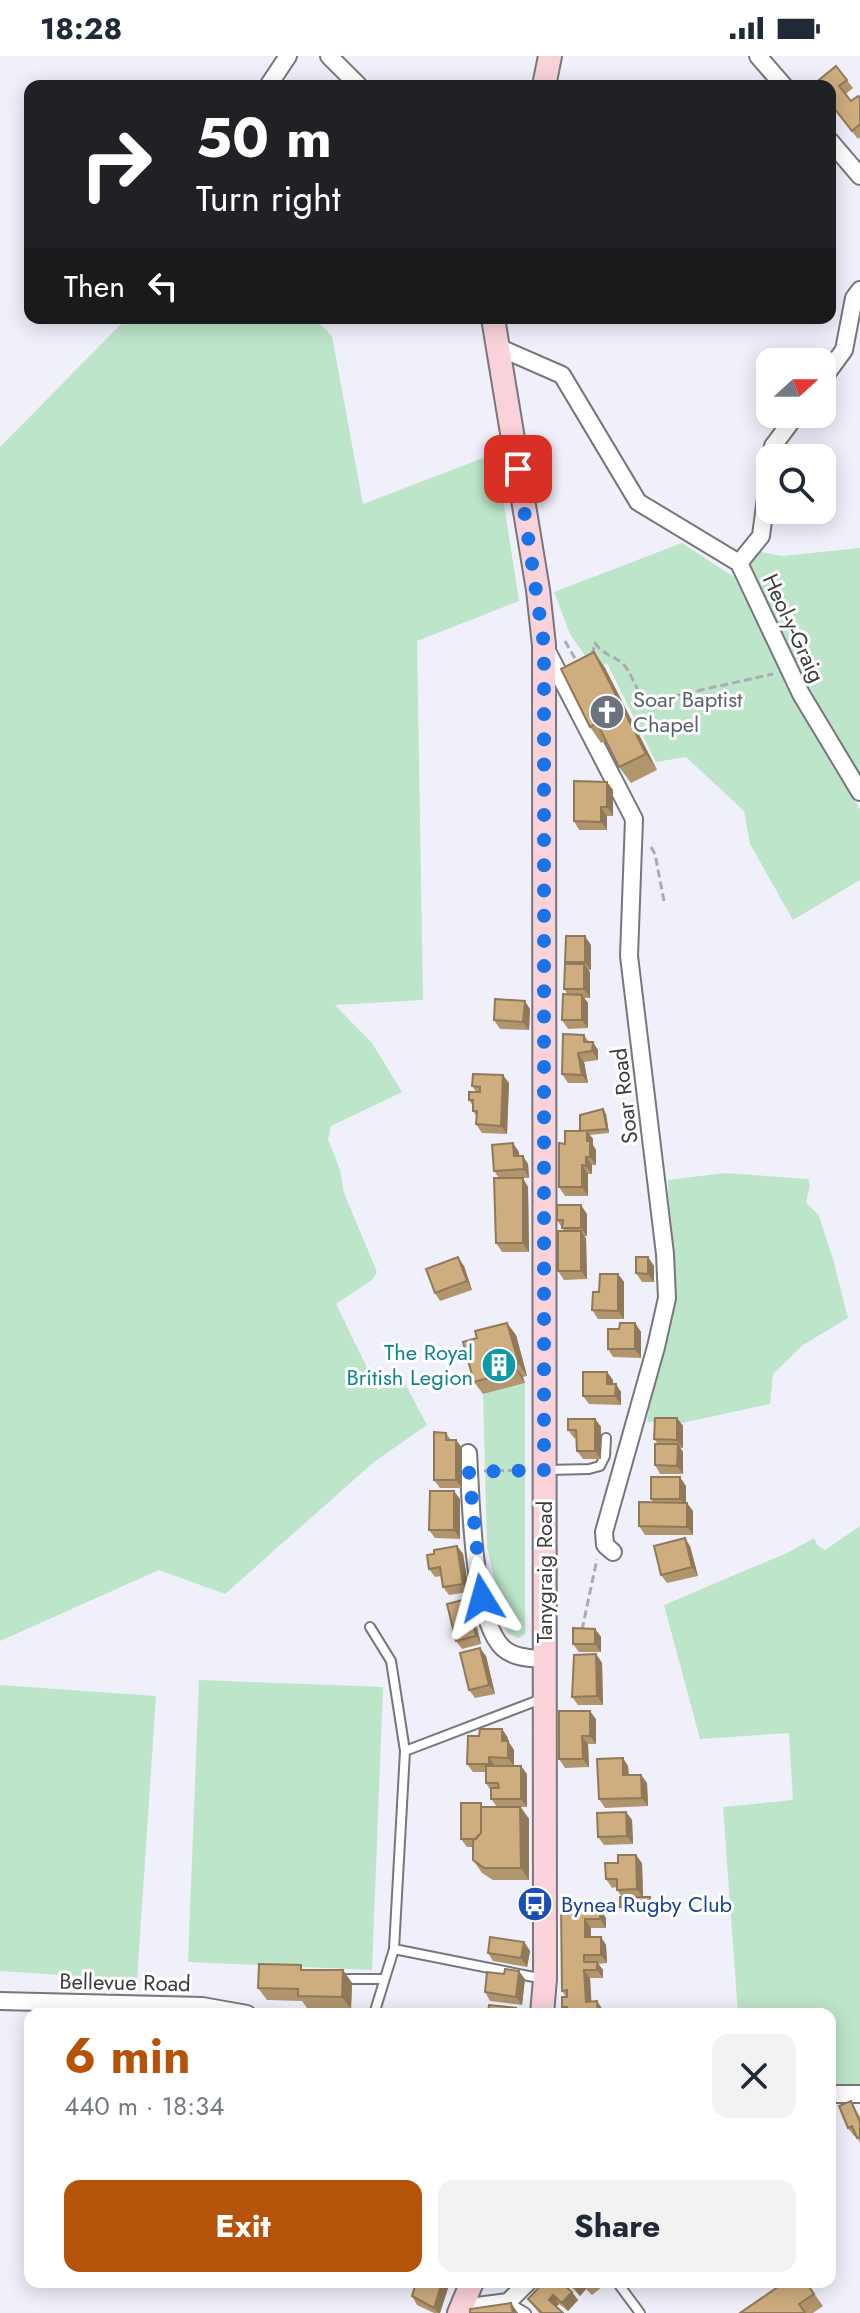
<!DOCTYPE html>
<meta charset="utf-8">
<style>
body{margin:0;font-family:Jost,sans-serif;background:#f2f2f3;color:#1f2937;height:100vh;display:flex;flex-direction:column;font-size:30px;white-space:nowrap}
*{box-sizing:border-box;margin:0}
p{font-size:26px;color:#747a83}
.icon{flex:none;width:44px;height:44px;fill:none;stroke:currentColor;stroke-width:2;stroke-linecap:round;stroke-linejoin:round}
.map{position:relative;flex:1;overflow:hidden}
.side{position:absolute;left:24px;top:1952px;width:812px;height:280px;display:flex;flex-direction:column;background:#fff;border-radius:16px;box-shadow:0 4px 20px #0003}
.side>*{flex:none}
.banner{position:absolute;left:24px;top:24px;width:812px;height:244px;border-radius:16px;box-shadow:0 4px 20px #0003;background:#202124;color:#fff;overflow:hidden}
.needle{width:52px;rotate:69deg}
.controls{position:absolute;left:756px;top:292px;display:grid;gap:16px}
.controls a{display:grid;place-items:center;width:80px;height:80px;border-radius:16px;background:#fff;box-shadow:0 4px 20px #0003;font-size:40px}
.pin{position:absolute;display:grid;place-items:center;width:68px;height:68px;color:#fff;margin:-34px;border-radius:16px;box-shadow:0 4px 12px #0006}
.me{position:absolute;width:88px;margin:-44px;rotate:352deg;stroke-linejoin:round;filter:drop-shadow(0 0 6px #0008)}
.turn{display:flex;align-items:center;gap:28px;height:168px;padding:0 40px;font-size:36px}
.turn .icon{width:104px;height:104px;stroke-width:2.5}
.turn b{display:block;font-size:56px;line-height:68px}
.then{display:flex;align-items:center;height:76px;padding:0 40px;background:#0003;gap:16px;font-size:30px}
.round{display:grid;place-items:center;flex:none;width:84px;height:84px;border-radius:16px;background:#f2f2f3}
.overview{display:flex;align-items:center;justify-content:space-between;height:136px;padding:0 40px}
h1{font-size:48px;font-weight:700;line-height:60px;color:#b45309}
.action{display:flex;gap:16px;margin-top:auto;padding:16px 40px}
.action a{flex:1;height:92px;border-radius:16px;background:#b45309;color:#fff;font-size:32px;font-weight:700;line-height:92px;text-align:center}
.action a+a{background:#f2f2f3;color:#1f2937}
.status{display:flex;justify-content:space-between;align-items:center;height:56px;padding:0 40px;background:#fff;direction:ltr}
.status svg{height:22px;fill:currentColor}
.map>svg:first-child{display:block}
.green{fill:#bde5c9}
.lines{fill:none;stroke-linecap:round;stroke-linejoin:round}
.service-casing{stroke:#76767f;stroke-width:12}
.minor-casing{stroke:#76767f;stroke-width:20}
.secondary-casing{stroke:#76767f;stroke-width:26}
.path{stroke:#ababb4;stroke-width:3;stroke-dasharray:8 4;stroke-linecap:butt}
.service{stroke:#fff;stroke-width:8}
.minor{stroke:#fff;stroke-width:16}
.secondary{stroke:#fad3da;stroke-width:22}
.wall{fill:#b1956d}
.shaded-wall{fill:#907959}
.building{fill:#cead7f;stroke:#907959;stroke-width:2}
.route{stroke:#1a73e8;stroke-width:14;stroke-dasharray:0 25.2}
.labels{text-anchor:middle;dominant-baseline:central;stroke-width:6;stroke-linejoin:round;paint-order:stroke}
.street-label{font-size:22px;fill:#3c3c40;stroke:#fff}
.worship-label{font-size:22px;fill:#5b616d;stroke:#fff;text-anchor:start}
.culture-label{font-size:22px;fill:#0d838f;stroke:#fff;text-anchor:end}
.transit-label{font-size:22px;fill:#164399;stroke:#fff;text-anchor:start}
</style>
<div class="status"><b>18:28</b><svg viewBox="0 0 49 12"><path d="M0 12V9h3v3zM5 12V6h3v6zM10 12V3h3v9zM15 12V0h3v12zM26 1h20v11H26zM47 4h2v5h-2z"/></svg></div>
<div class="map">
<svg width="860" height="2257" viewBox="0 0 860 2257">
<rect width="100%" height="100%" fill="#f0f0fb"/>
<!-- green -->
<path class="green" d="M127 262H314L332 280 363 448 496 397 519 545 417 585 423 944 335 949 372 987 402 1036 331 1070 328 1083 340 1114 344 1137 377 1216 372 1224 336 1248 378 1334 402 1322 427 1369 374 1406 225 1538 159 1514 0 1585V391Z
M682 487 734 521 796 646 860 753V824L793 864 750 788 744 755 686 701 656 706 607 607 595 614 570 578 554 536Z
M860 492V720L808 633 748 507 755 495 782 500Z
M725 1117 808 1123 810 1129 806 1146 819 1160 833 1203 848 1262 803 1289 773 1318 770 1348 682 1367 647 1366 670 1188 668 1124Z
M525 1327V1578L519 1582 507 1577 487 1491 483 1338Z
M860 1470V2036L830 2037V1958H738L723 1751 793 1744 789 1677 700 1683 664 1549 789 1496 814 1482 818 1490 825 1494Z
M199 1624 383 1631 372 1914 188 1906Z
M0 1629 156 1640 137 1924 0 1915Z"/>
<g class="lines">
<defs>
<path id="service" d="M547 1414 589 1413 600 1410 605 1400 606 1382
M370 1571 391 1605 405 1695 394 1893 544 1923
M405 1695 544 1642
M341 1923H384
M374 1958 394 1893
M617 2226 640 2257
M508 2246 526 2257"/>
<path id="minor" d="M329 0 359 30
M758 0 784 30
M268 30 288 0
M830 85 860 120
M498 291 562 319 638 446 739 507 801 638 860 736
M822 324 844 294 854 242 860 234
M771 402 773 390 797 358
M739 507 761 480 770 411
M545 591 634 763 629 900 665 1198 667 1242 656 1291 604 1476 605 1489 613 1496
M468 1397C471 1441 472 1563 503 1592 514 1602 530 1602 544 1603
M0 1945 202 1950 247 1958
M830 2038H860
M462 2252 508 2246 528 2226"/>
<path id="secondary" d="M544 30 550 0
M493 262 538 534 544 589 545 1923 542 1958
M459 2257 472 2226"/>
</defs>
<!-- service casing -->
<use href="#service" class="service-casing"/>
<!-- minor casing -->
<use href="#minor" class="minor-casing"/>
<!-- secondary casing -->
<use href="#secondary" class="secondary-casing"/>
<!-- path -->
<path class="path" d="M565 585 577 606
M592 599 595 587C602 598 612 599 622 607 631 614 635 635 647 646L773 618
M651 791 655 798 664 845
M484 1415 524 1414
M582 1574 597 1503"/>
<!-- service -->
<use href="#service" class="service"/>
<!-- minor -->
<use href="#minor" class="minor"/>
<!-- secondary -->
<use href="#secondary" class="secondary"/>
</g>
<!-- wall -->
<path class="wall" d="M836 10 853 32 846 38 851 45 860 42V81L858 83 830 48V30Z
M594 596 605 612 657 714 631 727 619 711 606 685 601 687 590 671Z
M607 726 613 734V760H607V774H579L574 765Z
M591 889V914H588L590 916V942H584L588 947V972L568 973 562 964 568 939 564 933 567 908 565 906Z
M530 953 529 974 500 973 494 964Z
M584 979 589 986 598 994V1004L584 1006 588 1027H568L562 1018Z
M509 1027 507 1078 482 1077 476 1068 477 1061 473 1055V1050L469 1044 476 1036 472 1030Z
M603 1053 606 1058 609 1077 589 1079 593 1083V1089L596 1094V1109H592V1118H588V1140H565L559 1131 565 1088 580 1075Z
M519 1096V1100L528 1108 529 1122H521L528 1131 529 1196H502L496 1187 499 1122 494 1115Z
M587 1158V1180H585L586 1183 587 1223 564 1224 558 1215 564 1175 557 1164Z
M648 1201 654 1210V1226H642L636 1217Z
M464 1210 472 1234 440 1245 435 1237Z
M618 1218 624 1226V1263H598L592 1254Z
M635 1267 641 1276V1302L613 1301 608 1293 619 1273Z
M516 1279 527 1320 523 1321 525 1327 483 1338 474 1326Z
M607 1316 613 1324V1328L621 1336V1349L589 1348 583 1340Z
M677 1362 683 1370V1392H680L683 1396V1418H660L655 1409 658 1388 654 1383Z
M595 1363 601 1371V1403H583L577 1395 576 1382H574L568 1374Z
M446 1377 451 1384H456L462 1392V1432H440L434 1424Z
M686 1430V1447L693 1455V1479H645L639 1470 653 1446 651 1443Z
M460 1443V1483L435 1482 429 1474Z
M457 1490 463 1498 469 1536 449 1539 443 1531 442 1520 435 1521 429 1513 434 1498Z
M690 1490 698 1520 667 1527 661 1519Z
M472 1551 481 1588 462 1593 456 1585Z
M595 1573 601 1581V1596H579L573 1588Z
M596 1598 602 1607 603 1649H578L572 1641Z
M486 1600 495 1638 475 1642 469 1634Z
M596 1663V1688H588L589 1711 565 1712 559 1703Z
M502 1673 508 1682V1685L514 1694V1710H495L527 1718V1751H521L529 1763V1824H493L482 1817 473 1804V1791H467L461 1783 483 1751H497L491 1743V1735L486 1727V1716H473L467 1708 479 1680Z
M628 1710 629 1719H641L647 1727 648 1750 605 1752 599 1743Z
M626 1756 632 1764 633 1788 604 1789 598 1781Z
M642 1807 643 1841 653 1845V1856L623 1855 620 1851 622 1841 617 1834V1831L612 1832 606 1823Z
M561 1847 589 1854H600L606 1862V1872H591V1881H601L606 1889 607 1907 598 1908 603 1914V1922H590L591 1946 603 1954V1956L567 1958 562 1951 566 1941 562 1935Z
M524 1886 530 1895 527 1911 493 1905 488 1897Z
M304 1914H343L352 1927 351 1953 307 1952 302 1945 267 1944 258 1932Z
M504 1918 525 1923 522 1949 490 1945 485 1936Z
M851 2045 860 2061V2087L856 2079 854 2080 848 2072Z
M421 2226H450L440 2257H434L417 2249 412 2240Z
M544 2226H598L602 2231 592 2239 586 2233 580 2240 570 2230 568 2232 578 2244 568 2255 559 2248 556 2251 563 2257H539L528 2243Z
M806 2226 823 2250 813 2257H740Z"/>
<!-- shaded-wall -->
<path class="shaded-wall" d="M594 596 605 612 657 714 646 698Z
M607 726 613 734V760L607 751Z
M601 751 607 760V774L601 766Z
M585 880 591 889V914L585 906Z
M584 908 590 916V942L584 933Z
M582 939 588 947V972L582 964Z
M525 945 530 953 529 974 523 966Z
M593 986 598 994V1004L592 995Z
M578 997 584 1006 588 1027 582 1019Z
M503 1019 509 1027 507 1078 501 1070Z
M603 1053 606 1058 609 1077 607 1073Z
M587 1075 593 1083V1089L596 1094V1109L590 1101 587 1085Z
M513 1087 519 1096 520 1109 514 1100Z
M523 1100 528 1108 529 1122 524 1113Z
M586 1101 592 1109V1118L586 1110Z
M582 1109 588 1118V1140L582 1131Z
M523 1122 528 1131 529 1196 523 1187Z
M581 1149 587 1158V1180L581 1172Z
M581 1175 586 1183 587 1223 581 1215Z
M458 1201 464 1210 472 1234 467 1225Z
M648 1201 654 1210V1226L648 1218Z
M618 1218 624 1226V1263L618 1255Z
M507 1267 516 1279 527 1320 519 1308Z
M635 1267 641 1276V1302L635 1293Z
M514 1309 523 1321 525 1327 516 1314Z
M607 1316 613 1324V1336L607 1328Z
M616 1328 621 1336V1349L615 1340Z
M677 1362 683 1370V1392L677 1384Z
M595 1363 601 1371V1403L595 1395Z
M456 1384 462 1392V1432L456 1424Z
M678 1388 683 1396V1418L677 1410Z
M680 1421 686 1430V1451L680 1443Z
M454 1435 460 1443V1483L454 1474Z
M687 1447 693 1455V1479L687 1471Z
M685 1482 690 1490 698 1520 692 1511Z
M457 1490 463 1498 469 1536 463 1528Z
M467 1543 472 1551 481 1588 476 1580Z
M595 1573 601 1581V1596L595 1588Z
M480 1592 486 1600 495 1638 489 1629Z
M596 1598 602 1607 603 1649 597 1640Z
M590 1655 596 1663V1688L590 1680Z
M502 1673 508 1682V1694L502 1685Z
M582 1680 588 1688 589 1711 583 1703Z
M508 1685 514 1694V1710L508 1702Z
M489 1701 495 1710V1717L489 1708Z
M623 1702 628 1710 629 1728 623 1719Z
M521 1710 527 1718V1751L521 1743Z
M641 1719 647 1727 648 1750 642 1742Z
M520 1751 529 1763V1824L521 1812Z
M626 1756 632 1764 633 1788 627 1780Z
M636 1799 642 1807 643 1842 637 1833Z
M650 1841 653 1845V1856L650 1851Z
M600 1854 606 1862V1872L600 1863Z
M585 1863 591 1872V1889L585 1881Z
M601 1881 606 1889 607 1907 601 1899Z
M524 1886 530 1895 527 1911 521 1902Z
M597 1906 603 1914V1922L597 1914Z
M343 1914 352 1927 351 1953 342 1941Z
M584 1914 590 1922 592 1954 586 1946Z
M519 1915 525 1923 522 1949 516 1941Z
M597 1945 603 1954V1958L598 1956Z
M442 2226H450L440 2257H438L434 2252Z
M560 2226H567L570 2230 566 2234Z
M579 2226H581L586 2233 580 2240 574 2231Z
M572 2236 578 2244 568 2255 562 2247Z
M553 2239 559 2248 555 2252 549 2244Z
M511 2247 518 2257H513Z"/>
<!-- building -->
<path class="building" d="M836 10 847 24 839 30 851 45 858 40 860 42V68L852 75 830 47V30H816L814 28Z
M594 596 646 698 619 711 597 667 590 671 561 613Z
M574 725 607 726V751H601V766L574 765Z
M566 880H585V906H565Z
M565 908H584V933H564Z
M563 938 582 939V964H562Z
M495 943 525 945 523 966 494 964Z
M563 978 584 979V986H593L592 995 578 997 582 1019 562 1018Z
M473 1018 503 1019 501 1070 476 1068 477 1055H473V1044H469V1036H480V1031L472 1030Z
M603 1053 607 1073 580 1075V1059Z
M565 1075H587V1085H590V1101H586V1110L582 1109V1131H559V1087L565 1088Z
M513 1087 514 1100H523L524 1113 494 1115 492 1089Z
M494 1122H523V1187H496Z
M557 1149H581V1172H562L563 1164H557Z
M558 1175H581V1215H558Z
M458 1201 467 1225 435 1237 426 1213Z
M636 1201H648V1218L636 1217Z
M600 1218H618V1255L592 1254 593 1236H599Z
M507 1267 519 1308 514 1309 516 1314 474 1326 463 1286 477 1282 475 1275Z
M620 1267H635V1293H608V1273H619Z
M583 1316H607V1328H616L615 1340H583Z
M655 1362H677V1384L654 1383Z
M568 1363H595V1395H577L576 1374H568Z
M434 1376 446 1377V1384H456V1424H434Z
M655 1388H678L677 1410 655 1409Z
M651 1421H680V1443H651Z
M430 1435H454V1474H429Z
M639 1446 687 1447V1471L639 1470Z
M685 1482 692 1511 661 1519 654 1490Z
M457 1490 463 1528 443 1531 440 1511 429 1513 427 1499 434 1498V1494Z
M467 1543 476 1580 456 1585 447 1548Z
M573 1572 595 1573V1588H573Z
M480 1592 489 1629 469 1634 460 1597Z
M596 1598 597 1640 572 1641 574 1599Z
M559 1655H590V1680H582L583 1703H559Z
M480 1673H502V1685H508V1702L489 1701V1708H467L468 1680H479Z
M623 1702V1719H641L642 1742 599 1743 597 1703Z
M486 1710H521V1743H491V1732H499L498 1727H486Z
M461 1747H481V1777L476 1783H461Z
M481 1751H520L521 1812H484L473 1804V1785L481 1777Z
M626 1756 627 1780 598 1781 597 1757Z
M618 1799H636L637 1833 617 1834V1823H606L605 1807H618Z
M620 1841H650V1851H620Z
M561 1847H585V1854H600V1863H585V1881H601V1899H584V1906H597V1914H584L586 1946 597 1945 598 1956 608 1955V1958H567V1951H562V1941H567V1934L562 1935Z
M490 1881 524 1886 521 1902 488 1897Z
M259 1908 301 1909V1914H343L342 1941 298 1940V1933L258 1932Z
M505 1913 519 1915 516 1941 485 1936 487 1916 504 1918Z
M489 1949 516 1952 515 1958H472V1955L488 1957Z
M851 2045 860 2066V2081L857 2082 852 2070 848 2072 839 2050Z
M421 2226H442L434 2252 412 2240 416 2227H420Z
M544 2226H560L572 2236 562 2247 553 2239 549 2244 563 2257H542L528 2243Z
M568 2226H579L574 2231Z
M582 2226H592L586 2230Z
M785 2226H806L814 2238 799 2248 805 2257H740Z
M511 2247 513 2257H470V2253Z"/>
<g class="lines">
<!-- route -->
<path class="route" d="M482 1542 469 1416 544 1414V589L518 413"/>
</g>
<!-- icons -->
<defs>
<symbol id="church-disc" viewBox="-11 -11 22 22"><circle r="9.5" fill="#6b7280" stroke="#fff"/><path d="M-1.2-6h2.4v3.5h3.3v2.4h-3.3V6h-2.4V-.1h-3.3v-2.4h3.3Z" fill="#fff"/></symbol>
<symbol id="building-disc" viewBox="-11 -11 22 22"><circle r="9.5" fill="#0f9aa8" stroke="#fff"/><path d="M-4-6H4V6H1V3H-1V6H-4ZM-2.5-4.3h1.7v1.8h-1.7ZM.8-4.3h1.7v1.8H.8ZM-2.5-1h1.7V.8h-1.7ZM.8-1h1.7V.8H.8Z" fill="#fff"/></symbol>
<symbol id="bus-disc" viewBox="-11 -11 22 22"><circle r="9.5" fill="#1a4fb4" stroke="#fff"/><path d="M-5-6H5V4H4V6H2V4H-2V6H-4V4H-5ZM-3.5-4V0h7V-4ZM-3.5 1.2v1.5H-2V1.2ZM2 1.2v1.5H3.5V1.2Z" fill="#fff"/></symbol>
</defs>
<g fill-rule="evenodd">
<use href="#church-disc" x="587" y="636" width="40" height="40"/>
<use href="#building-disc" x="479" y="1289" width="40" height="40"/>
<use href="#bus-disc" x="515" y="1828" width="40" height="40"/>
</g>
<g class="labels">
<!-- street labels -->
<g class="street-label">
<text transform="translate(794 572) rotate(65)">Heol-y-Graig</text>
<text transform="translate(624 1040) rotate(-97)">Soar Road</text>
<text transform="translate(544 1516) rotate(-90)">Tanygraig Road</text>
<text transform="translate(125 1926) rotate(1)">Bellevue Road</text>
</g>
<!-- worship labels -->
<g class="worship-label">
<text x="633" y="643">Soar Baptist<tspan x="633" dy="25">Chapel</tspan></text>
</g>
<!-- culture labels -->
<g class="culture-label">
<text x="473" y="1296">The Royal<tspan x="473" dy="25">British Legion</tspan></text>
</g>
<!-- transit labels -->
<g class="transit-label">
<text x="561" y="1848">Bynea Rugby Club</text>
</g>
</g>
</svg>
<div class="controls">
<a><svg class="needle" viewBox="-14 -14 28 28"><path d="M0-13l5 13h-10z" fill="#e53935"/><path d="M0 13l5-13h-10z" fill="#747a83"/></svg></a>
<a><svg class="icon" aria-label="search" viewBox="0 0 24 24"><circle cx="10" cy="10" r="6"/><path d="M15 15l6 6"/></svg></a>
</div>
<div class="pin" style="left:518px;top:413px;background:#d93025"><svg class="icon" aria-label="arrive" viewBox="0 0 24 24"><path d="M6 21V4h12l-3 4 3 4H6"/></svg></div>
<svg class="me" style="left:482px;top:1542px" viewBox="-20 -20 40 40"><path d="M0-17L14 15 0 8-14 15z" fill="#1a73e8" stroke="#fff" stroke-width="4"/></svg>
<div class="banner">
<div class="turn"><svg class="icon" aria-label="right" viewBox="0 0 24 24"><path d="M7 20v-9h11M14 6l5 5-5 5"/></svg><div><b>50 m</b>Turn right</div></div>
<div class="then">Then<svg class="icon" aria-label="left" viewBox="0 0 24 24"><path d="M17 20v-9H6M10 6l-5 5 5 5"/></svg></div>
</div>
<section class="side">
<div class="overview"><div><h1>6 min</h1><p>440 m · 18:34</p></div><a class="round"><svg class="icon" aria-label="close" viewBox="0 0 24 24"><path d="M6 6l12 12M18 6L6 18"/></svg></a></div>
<div class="action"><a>Exit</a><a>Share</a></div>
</section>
</div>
